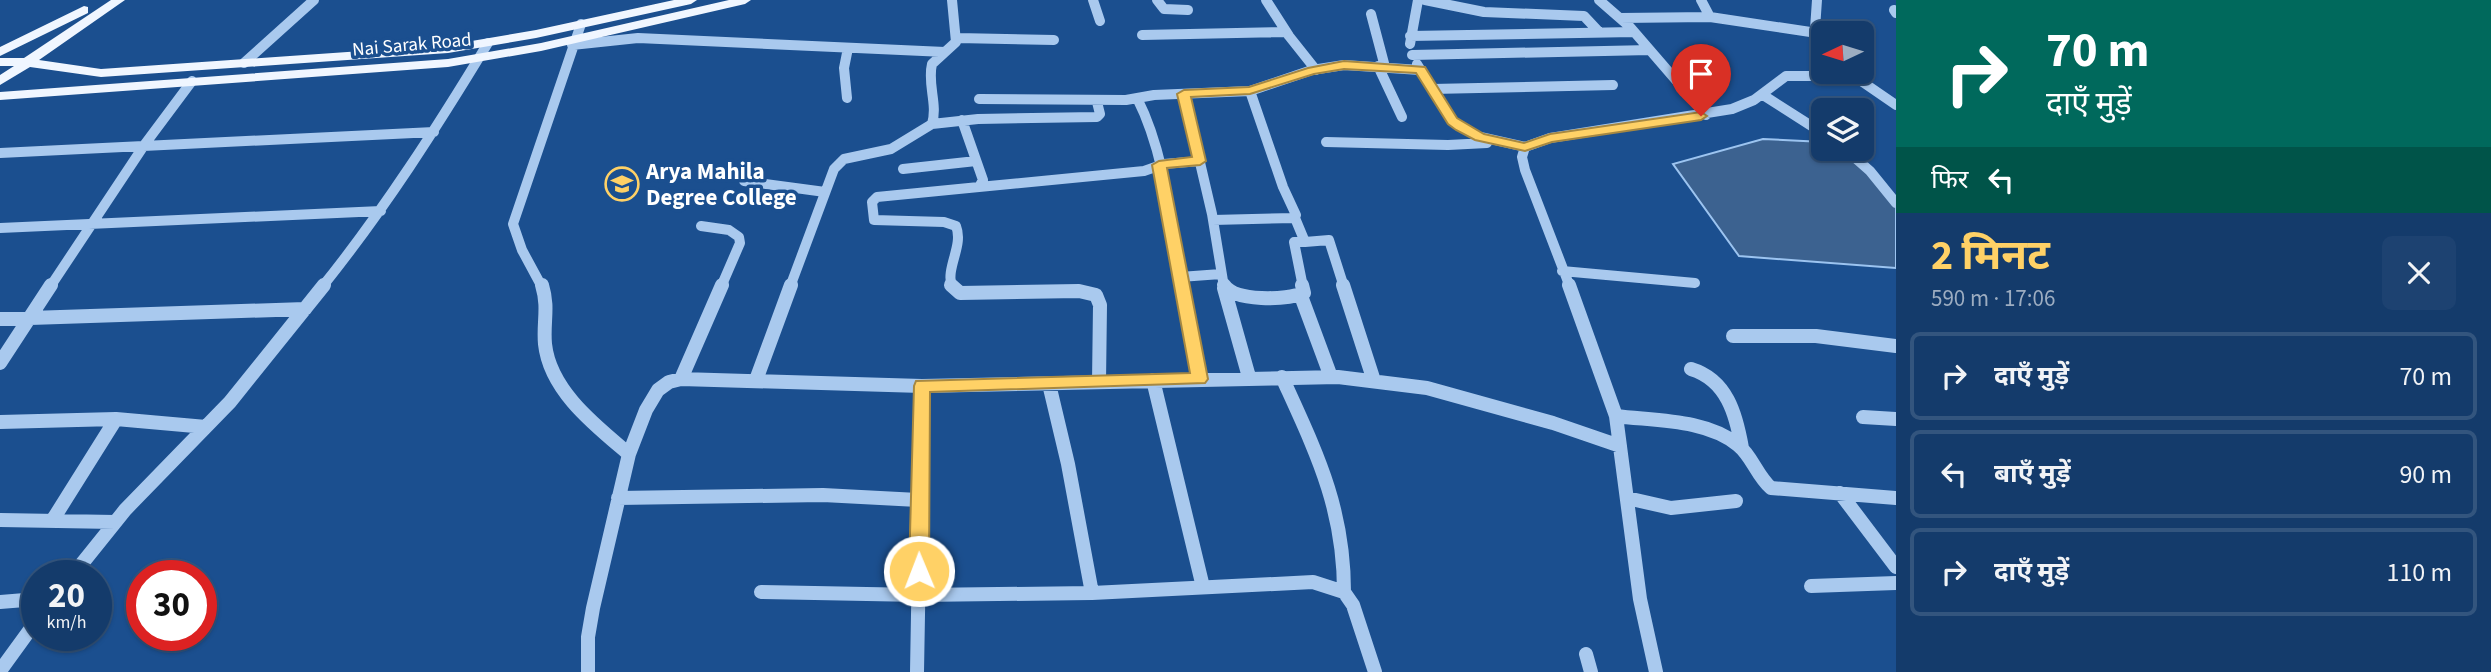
<!DOCTYPE html>
<html lang="hi">
<meta charset="utf-8">
<style>
body{margin:0;font-family:"Source Sans 3","Noto Sans Devanagari",sans-serif;background:#1d4271;color:#f1f3f6;height:100vh;display:flex;flex-direction:column;font-size:26px;white-space:nowrap}
*{box-sizing:border-box;margin:0}
p{font-size:23px;color:#9dadc1}
.icon{flex:none;width:38px;height:38px;fill:none;stroke:currentColor;stroke-width:2;stroke-linecap:round;stroke-linejoin:round}
.map{position:relative;flex:1;overflow:hidden}
.panel{display:flex;flex-direction:column;background:#143b6b;width:595px}
.panel>*{flex:none}
.hud{background:#00695c;color:#fff;overflow:hidden}
.needle{width:46px;rotate:266deg}
.controls{position:absolute;left:1811px;top:21px;display:grid;gap:14px}
.controls a{display:grid;place-items:center;width:63px;height:63px;border-radius:10px;background:#143b6b;box-shadow:0 2px 5px #0004,0 0 0 2px #33557e;font-size:35px}
.speed{position:absolute;left:21px;top:560px;display:flex;gap:14px;font-size:35px;font-weight:700;text-align:center}
.speed>*{display:grid;place-content:center;width:91px;height:91px;border-radius:50%;background:#143b6b;box-shadow:0 2px 5px #0004,0 0 0 2px #33557e;line-height:1}
.speed small{font-size:18px;font-weight:400}
.speed .limit{border:10px solid #d22;background:#fff;color:#111}
.pin{position:absolute;display:grid;place-items:center;width:60px;height:60px;color:#fff;margin:-72px -30px;border-radius:50% 50% 50% 0;rotate:-45deg;box-shadow:0 0 7px #0007}
.pin .icon{rotate:45deg}
.me{position:absolute;width:77px;margin:-38px;rotate:359deg;stroke-linejoin:round;filter:drop-shadow(0 0 5px #0008)}
.turn{display:flex;align-items:center;gap:24px;height:147px;padding:0 35px;font-size:32px}
.turn .icon{width:91px;height:91px;stroke-width:2.5}
.turn b{display:block;font-size:49px;line-height:60px}
.then{display:flex;align-items:center;height:66px;padding:0 35px;background:#0003;gap:14px;font-size:26px}
.round{display:grid;place-items:center;flex:none;width:74px;height:74px;border-radius:10px;background:#1d4271}
.headline{display:flex;align-items:center;justify-content:space-between;height:119px;padding:0 35px}
h1{font-size:42px;font-weight:700;line-height:52px;color:#ffd166}
ul{padding:0;list-style:none}
li{display:flex;align-items:center;gap:21px;height:88px;margin:0 14px 10px;padding:0 21px;border:4px solid #33557e;border-radius:10px}
li div{flex:1}
li b{display:block;font-size:26px}
li em{font-style:normal}
main{display:flex;flex:1;min-height:0}
.map>svg:first-child{display:block}
.water{fill:#3c6290;stroke:#9cc4f0;stroke-width:2}
.lines{fill:none;stroke-linecap:round;stroke-linejoin:round}
.minor-far1{stroke:#a9c9ee;stroke-width:10}
.minor{stroke:#a9c9ee;stroke-width:14}
.major{fill:#f0f6ff;fill-rule:evenodd}
.route{fill:#ffd166;stroke:#a68842;stroke-width:2}
.labels{text-anchor:middle;dominant-baseline:central;stroke-width:7;stroke-linejoin:round;paint-order:stroke}
.far-street-label{font-size:19px;fill:#fff;stroke:#1b4f8f}
.poi-label{font-size:23px;font-weight:bold;fill:#fff;stroke:#1b4f8f;text-anchor:start}
</style>
<main>
<div class="map">
<svg width="1896" height="672" viewBox="0 0 1896 672">
<rect width="100%" height="100%" fill="#1b4f8f"/>
<!-- water -->
<path class="water" d="M1763 139 1823 142 1824 149H1848L1896 202V268L1739 256 1673 164Z"/>
<g class="lines">
<!-- minor-far1 -->
<path class="minor-far1" d="M1093 0 1100 21
M1157 0 1164 9 1188 10
M1266 0 1289 36 1316 70
M1425 0 1484 12 1584 16 1599 32
M1599 0 1630 27 1706 115
M1701 0 1710 17
M1817 0 1815 29 1824 47
M1894 10 1896 13
M1371 14 1385 67
M1620 18 1710 17 1817 33
M1142 35 1286 32
M1410 36 1634 32
M957 38 1054 40
M1410 44 1418 0
M572 45 638 38 945 52
M1412 55 1650 50
M244 63 314 0
M1417 64 1452 121 1477 136 1525 147
M1378 66 1402 117
M1848 72 1896 105
M1432 89 1613 85
M1184 94 1212 214 1224 287
M1763 95 1824 134
M847 98 844 68 848 48
M1137 98C1166 155 1171 225 1182 287
M979 99 1126 100 1154 95 1250 91 1312 70 1344 65 1420 70
M932 124 978 119 1097 117 1100 114 1097 102
M1326 142 1448 145 1487 143
M1845 149 1870 171 1896 203
M0 153 434 132
M903 169 976 161
M744 181 825 192
M979 187 1144 171 1164 164 1200 161
M1295 218 1305 242H1294L1303 287
M1213 220 1295 218 1296 215 1283 187 1250 91
M701 226 729 230 739 237 740 243 721 287
M0 228 381 211
M1305 242 1329 240 1344 287
M1562 271 1695 283
M1180 277 1221 274
M50 287 145 144 192 81
M322 287C384 210 437 127 488 43
M542 287 522 250 513 224 581 24
M790 287 834 169 844 159 891 149 932 124C938 104 927 84 932 64L956 42 952 0
M952 287C945 268 964 246 956 226L944 222 874 220 872 202 877 197 979 187 983 180 962 120
M1570 287 1525 170 1522 157 1525 147 1550 138 1732 109 1754 100 1786 76H1852"/>
<!-- minor -->
<path class="minor" d="M542 285C549 308 543 322 545 344 550 391 596 426 629 454
M951 285 960 293 1079 291 1096 295 1100 305 1099 382
M1182 285 1199 379
M1224 285C1235 302 1286 300 1304 293L1302 285
M1343 285 1374 381
M1569 285 1616 416 1640 599 1656 672
M1224 288 1249 377
M1301 296 1331 377
M0 319 305 309
M1733 336H1816L1896 346
M0 363 51 285
M1691 369C1727 380 1736 414 1742 448
M1282 377C1316 452 1344 507 1344 592
M681 379 722 285
M756 380 791 285
M1153 380 1203 587
M1049 384 1068 464 1092 593
M1616 416C1655 421 1706 419 1738 445 1752 456 1757 476 1771 488L1896 498
M1863 417 1896 419
M0 422 116 419 206 427
M1840 493 1896 567
M618 498 823 495 918 500
M1627 498 1671 508 1736 501
M0 520 115 522
M52 521 116 419
M72 576 125 510 230 402 324 285
M1811 586 1896 583
M761 592 919 595 1092 593 1313 582 1344 592 1353 605 1375 672
M0 602 37 599
M1586 654 1591 672
M0 671 37 620
M588 672V637L593 608 629 454 646 410 658 390 669 382 681 379 922 386 1338 377 1427 388 1553 423 1620 446
M917 672 922 386"/>
<!-- major -->
<path class="major" d="M111 0H125L39 60 101 69 448 45 536 30 674 0H697L691 4 536 38 448 53 101 77 30 67 0 85V75L14 66H0V58H24Z
M729 0H751L745 4 541 51 448 67 0 100V92L448 59 541 43Z
M84 6 88 7V13L0 56V47Z"/>
</g>
<!-- route -->
<path class="route" d="M1344 61 1425 67 1457 118 1484 134 1524 143 1550 134 1701 112 1707 116 1701 120 1552 142 1525 151 1475 140 1456 130 1448 124 1416 73 1344 69 1314 74 1250 94 1191 97 1206 161 1200 165 1167 168 1208 379 1205 383 930 392 929 571 926 577 919 580 912 577 909 571 914 386 916 381 1190 373 1152 165 1159 161 1192 157 1177 94 1184 90 1249 87 1308 68Z"/>
<!-- icons -->
<defs>
<symbol id="university-ring" viewBox="-11 -11 22 22"><circle r="9.5" fill="#1b4f8f" stroke="#ffd166" stroke-width="1.5"/><path d="M0-5L7-2L0 1L-7-2ZM-4 1L0 2.5L4 1V4Q0 6-4 4Z" fill="#ffd166"/></symbol>
</defs>
<g fill-rule="evenodd">
<use href="#university-ring" x="603" y="165" width="38" height="38"/>
</g>
<g class="labels">
<!-- far-street labels -->
<g class="far-street-label">
<text transform="translate(412 45) rotate(-5)">Nai Sarak Road</text>
</g>
<!-- poi labels -->
<g class="poi-label">
<text x="646" y="171">Arya Mahila<tspan x="646" dy="26">Degree College</tspan></text>
</g>
</g>
</svg>
<div class="controls">
<a><svg class="needle" viewBox="-14 -14 28 28"><path d="M0-13l5 13h-10z" fill="#e53935"/><path d="M0 13l5-13h-10z" fill="#9dadc1"/></svg></a>
<a><svg class="icon" aria-label="layers" viewBox="0 0 24 24"><path d="M12 4l9 5-9 5-9-5zM3 14l9 5 9-5"/></svg></a>
</div>
<div class="speed"><div>20<small>km/h</small></div><div class="limit">30</div></div>
<div class="pin" style="left:1701px;top:116px;background:#d93025"><svg class="icon" aria-label="arrive" viewBox="0 0 24 24"><path d="M6 21V4h12l-3 4 3 4H6"/></svg></div>
<svg class="me" style="left:919px;top:571px" viewBox="-20 -20 40 40"><circle r="17" fill="#ffd166" stroke="#fff" stroke-width="3"/><path d="M0-11L8 9 0 5-8 9z" fill="#fff"/></svg>
</div>
<section class="panel">
<div class="hud">
<div class="turn"><svg class="icon" aria-label="right" viewBox="0 0 24 24"><path d="M7 20v-9h11M14 6l5 5-5 5"/></svg><div><b>70 m</b>दाएँ मुड़ें</div></div>
<div class="then">फिर<svg class="icon" aria-label="left" viewBox="0 0 24 24"><path d="M17 20v-9H6M10 6l-5 5 5 5"/></svg></div>
</div>
<div class="headline"><div><h1>2 मिनट</h1><p>590 m · 17:06</p></div><a class="round"><svg class="icon" aria-label="close" viewBox="0 0 24 24"><path d="M6 6l12 12M18 6L6 18"/></svg></a></div>
<ul>
<li><svg class="icon" aria-label="right" viewBox="0 0 24 24"><path d="M7 20v-9h11M14 6l5 5-5 5"/></svg><div><b>दाएँ मुड़ें</b></div><em>70 m</em></li>
<li><svg class="icon" aria-label="left" viewBox="0 0 24 24"><path d="M17 20v-9H6M10 6l-5 5 5 5"/></svg><div><b>बाएँ मुड़ें</b></div><em>90 m</em></li>
<li><svg class="icon" aria-label="right" viewBox="0 0 24 24"><path d="M7 20v-9h11M14 6l5 5-5 5"/></svg><div><b>दाएँ मुड़ें</b></div><em>110 m</em></li>
</ul>
</section>
</main>
